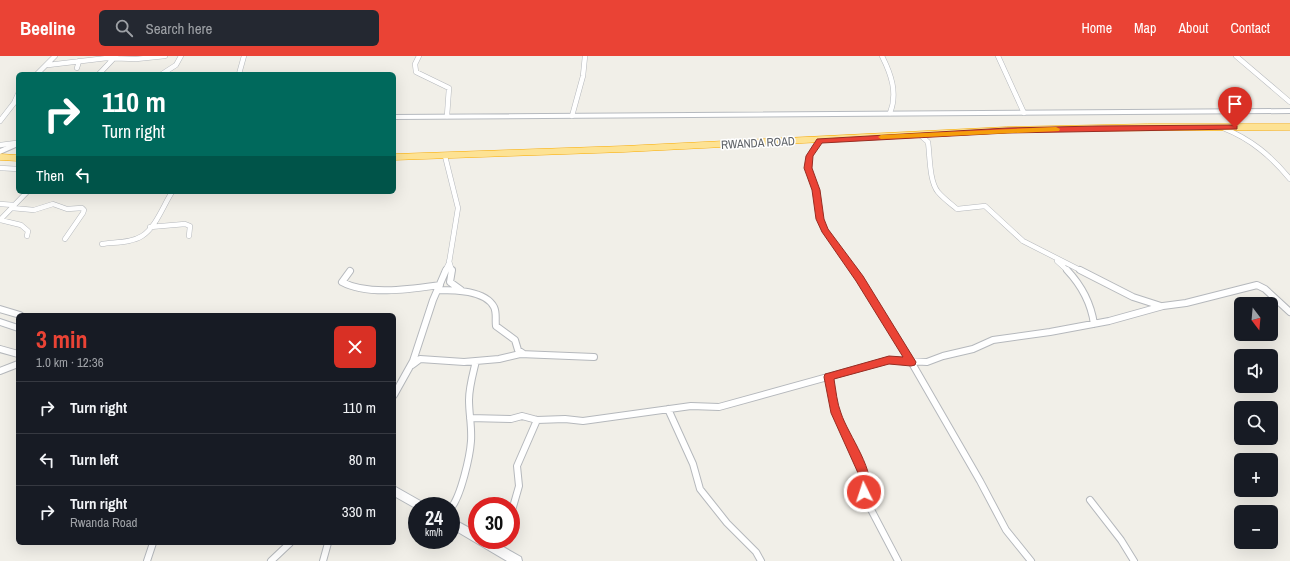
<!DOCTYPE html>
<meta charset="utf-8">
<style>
body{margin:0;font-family:"Archivo Narrow",sans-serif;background:#242831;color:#f1f3f6;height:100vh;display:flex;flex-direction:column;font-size:15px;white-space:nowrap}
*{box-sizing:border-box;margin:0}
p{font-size:13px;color:#9ea1a6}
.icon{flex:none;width:22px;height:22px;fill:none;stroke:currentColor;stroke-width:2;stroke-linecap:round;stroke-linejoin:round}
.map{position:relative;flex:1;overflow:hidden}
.details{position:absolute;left:16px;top:257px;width:380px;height:232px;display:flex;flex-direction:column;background:#171b24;border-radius:6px;box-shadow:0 4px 16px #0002}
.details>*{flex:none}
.guide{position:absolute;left:16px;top:16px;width:380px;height:122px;border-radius:6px;box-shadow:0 4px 16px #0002;background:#00695c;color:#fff;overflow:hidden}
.needle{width:26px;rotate:164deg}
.fabs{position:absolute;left:1234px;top:241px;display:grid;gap:8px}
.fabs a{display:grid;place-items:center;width:44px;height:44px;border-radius:6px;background:#171b24;box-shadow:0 4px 16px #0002;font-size:20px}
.speed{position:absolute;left:408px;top:441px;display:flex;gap:8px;font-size:20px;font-weight:700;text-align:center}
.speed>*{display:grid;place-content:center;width:52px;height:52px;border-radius:50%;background:#171b24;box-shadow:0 4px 16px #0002;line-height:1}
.speed small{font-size:10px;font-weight:400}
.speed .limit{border:6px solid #d22;background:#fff;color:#111}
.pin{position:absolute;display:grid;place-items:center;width:34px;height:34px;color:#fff;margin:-41px -17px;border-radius:50% 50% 50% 0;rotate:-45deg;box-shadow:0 0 4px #0007}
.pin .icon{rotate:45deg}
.me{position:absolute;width:44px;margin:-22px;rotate:356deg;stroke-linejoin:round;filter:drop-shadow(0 0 3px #0008)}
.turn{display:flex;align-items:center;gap:14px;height:84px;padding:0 20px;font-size:18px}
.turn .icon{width:52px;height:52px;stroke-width:2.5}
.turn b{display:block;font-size:28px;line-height:34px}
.then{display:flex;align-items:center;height:38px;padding:0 20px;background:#0003;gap:8px;font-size:15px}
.round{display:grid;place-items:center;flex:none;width:42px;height:42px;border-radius:6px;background:#242831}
.head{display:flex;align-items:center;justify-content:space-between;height:68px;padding:0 20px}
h1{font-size:24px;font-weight:800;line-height:30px;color:#ea4335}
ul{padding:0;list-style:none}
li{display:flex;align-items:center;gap:12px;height:52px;padding:0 20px;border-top:1px solid #363941}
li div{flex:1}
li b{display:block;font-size:15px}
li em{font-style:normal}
header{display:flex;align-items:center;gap:24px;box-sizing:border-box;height:56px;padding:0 20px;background:#ea4335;color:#fff}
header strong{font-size:19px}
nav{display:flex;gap:22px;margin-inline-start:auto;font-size:14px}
.search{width:280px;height:36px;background:#242831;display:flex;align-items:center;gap:10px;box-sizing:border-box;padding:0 14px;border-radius:6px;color:#9ea1a6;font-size:15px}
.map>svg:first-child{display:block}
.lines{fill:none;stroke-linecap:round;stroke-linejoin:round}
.street-far1-casing{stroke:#b5b8bc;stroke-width:5.5}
.street-casing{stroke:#b5b8bc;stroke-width:8}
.secondary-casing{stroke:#b6babf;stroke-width:2}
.highway-casing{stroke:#f9ab00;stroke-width:1}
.street-far1{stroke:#fff;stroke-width:4.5}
.street{stroke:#fff;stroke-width:6}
.secondary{fill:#fff;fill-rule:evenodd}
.highway{fill:#fde293;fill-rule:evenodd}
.route{fill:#ea4335;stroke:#982c22}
.slow{fill:#f59e0b}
.labels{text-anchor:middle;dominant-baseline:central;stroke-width:3;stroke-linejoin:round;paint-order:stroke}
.street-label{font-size:12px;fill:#5f6368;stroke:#fff}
</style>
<header>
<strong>Beeline</strong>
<div class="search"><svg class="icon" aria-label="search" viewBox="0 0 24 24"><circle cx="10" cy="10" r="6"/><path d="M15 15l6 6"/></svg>Search here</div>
<nav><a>Home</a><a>Map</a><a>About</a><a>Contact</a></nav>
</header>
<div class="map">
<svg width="1290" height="505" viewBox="0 0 1290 505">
<rect width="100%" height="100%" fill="#f1efe8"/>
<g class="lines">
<defs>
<path id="street-far1" d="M419 0 415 8 416 16 449 32 447 60
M882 0C891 18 898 37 890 57
M998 0 1024 57
M1236 0 1290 46
M48 9 107 2 136 3 165 0
M77 12 79 5
M37 18 55 0
M99 18 116 0
M162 18 176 9 181 0
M239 18 244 0
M572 60 583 20 585 0
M0 65 14 47 18 38
M1223 72C1251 83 1271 100 1290 123
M920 79 928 86C930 99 929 125 938 136 943 142 951 148 957 153L985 150 1023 185 1082 215
M819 84 809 100 808 112 816 134 820 163 824 174 854 215
M0 89 16 87
M445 100 458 152 449 207 445 215
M0 112 18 113
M0 148 14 149
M12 152 34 154 53 148 67 153 82 152 84 154 83 157 65 183
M0 164 27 136
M0 164 21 169 28 175 27 180
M150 171 185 168 190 170 189 180
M102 188C115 186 131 187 142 180 156 171 163 150 172 136
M449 205 452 215
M1057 205 1068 215"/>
<path id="street" d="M452 214 450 226 461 234
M854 214 909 302 980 425 1006 474 1031 505
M1067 214C1082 230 1091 247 1094 268
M1080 214 1133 241 1161 250
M350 215 342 226C368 240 411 233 440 229
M438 234C454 234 485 234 494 251 497 257 495 264 496 270L515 284 518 294 524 298
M0 253 20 259
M0 293 18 298
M412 309 420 303 464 306 499 303 520 298 594 301
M0 315 18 308
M829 321 836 357 863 417 866 444 898 505
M394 339 413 305 433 244 446 214
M668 353 693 408 700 433 727 467 756 496 761 505
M470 362 511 363 522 360 537 364 565 363 583 365 691 350 719 351 889 304 927 306 943 300 973 293 993 284 1050 276 1109 265 1163 250 1186 247 1257 229 1265 233 1290 256
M1090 444 1121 484 1134 505
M451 452C461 440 470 400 471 385 472 371 469 358 469 344 469 331 473 318 476 305
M511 458 519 430 517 410 537 364
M497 493 500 484
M147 505 153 487
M271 505 290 487
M323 505 328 487"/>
<path id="secondary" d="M1290 53V57L394 63V59Z
M18 85V90L0 98V93Z
M0 263 18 269V275L0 269Z
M394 430 424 447 426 450H417V453L394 440Z
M451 462 477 476V484H491L521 501 522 505H507L451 472Z"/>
<path id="highway" d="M1148 68H1290V74L1042 75 624 96 394 104V98L624 90 1006 71Z
M0 98 18 99V105L0 104Z"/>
</defs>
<!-- street-far1 casing -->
<use href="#street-far1" class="street-far1-casing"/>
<!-- street casing -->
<use href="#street" class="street-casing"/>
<!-- secondary casing -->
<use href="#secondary" class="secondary-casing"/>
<!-- highway casing -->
<use href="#highway" class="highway-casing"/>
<!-- street-far1 -->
<use href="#street-far1" class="street-far1"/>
<!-- street -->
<use href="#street" class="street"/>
<!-- secondary -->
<use href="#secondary" class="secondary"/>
<!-- highway -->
<use href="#highway" class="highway"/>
</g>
<!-- route -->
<path class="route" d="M1235 69 1237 70V73L1007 77 822 87 813 100 812 112 820 134 824 163 828 173 863 220 916 306 915 309 911 310 889 308 834 323C836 335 837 347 841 357 848 379 878 417 868 439L864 441 860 439 858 436V417L831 357 824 321 825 318 829 317 889 300 903 301 856 225 822 176 816 163 812 134 804 112 806 100 817 83 1007 72 1098 70Z"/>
<!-- slow -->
<path class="slow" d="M1056 71 1060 73 1059 75 881 83 878 81 881 79Z"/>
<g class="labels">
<!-- street labels -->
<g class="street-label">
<text transform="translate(758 87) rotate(-3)">RWANDA ROAD</text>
</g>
</g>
</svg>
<div class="fabs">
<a><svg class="needle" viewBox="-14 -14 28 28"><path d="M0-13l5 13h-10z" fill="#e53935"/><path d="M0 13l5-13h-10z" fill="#9ea1a6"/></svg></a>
<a><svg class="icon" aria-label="sound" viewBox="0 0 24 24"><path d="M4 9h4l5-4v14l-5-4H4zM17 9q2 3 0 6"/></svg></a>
<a><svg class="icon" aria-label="search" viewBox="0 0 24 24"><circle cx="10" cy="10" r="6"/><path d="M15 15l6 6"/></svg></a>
<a>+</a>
<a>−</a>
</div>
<div class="speed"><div>24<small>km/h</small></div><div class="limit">30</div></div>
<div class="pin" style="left:1235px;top:72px;background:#d93025"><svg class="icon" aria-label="arrive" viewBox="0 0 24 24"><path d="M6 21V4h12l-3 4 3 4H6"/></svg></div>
<svg class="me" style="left:864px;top:436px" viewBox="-20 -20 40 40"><circle r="17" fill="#ea4335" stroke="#fff" stroke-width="3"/><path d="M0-11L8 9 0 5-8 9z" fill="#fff"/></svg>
<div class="guide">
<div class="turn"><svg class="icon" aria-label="right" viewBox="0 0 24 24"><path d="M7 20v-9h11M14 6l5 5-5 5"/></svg><div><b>110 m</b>Turn right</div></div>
<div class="then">Then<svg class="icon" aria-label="left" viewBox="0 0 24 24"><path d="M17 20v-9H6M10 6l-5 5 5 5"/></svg></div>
</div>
<section class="details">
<div class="head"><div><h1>3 min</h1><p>1.0 km · 12:36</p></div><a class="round" style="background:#d93025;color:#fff"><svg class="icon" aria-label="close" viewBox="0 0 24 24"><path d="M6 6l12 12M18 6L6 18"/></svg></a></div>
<ul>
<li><svg class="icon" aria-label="right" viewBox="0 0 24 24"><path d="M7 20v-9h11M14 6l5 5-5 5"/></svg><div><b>Turn right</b></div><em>110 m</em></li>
<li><svg class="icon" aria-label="left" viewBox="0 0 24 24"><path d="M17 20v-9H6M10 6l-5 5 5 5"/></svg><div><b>Turn left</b></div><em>80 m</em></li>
<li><svg class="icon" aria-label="right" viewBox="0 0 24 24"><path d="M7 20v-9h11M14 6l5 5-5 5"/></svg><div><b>Turn right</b><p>Rwanda Road</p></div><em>330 m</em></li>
</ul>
</section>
</div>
